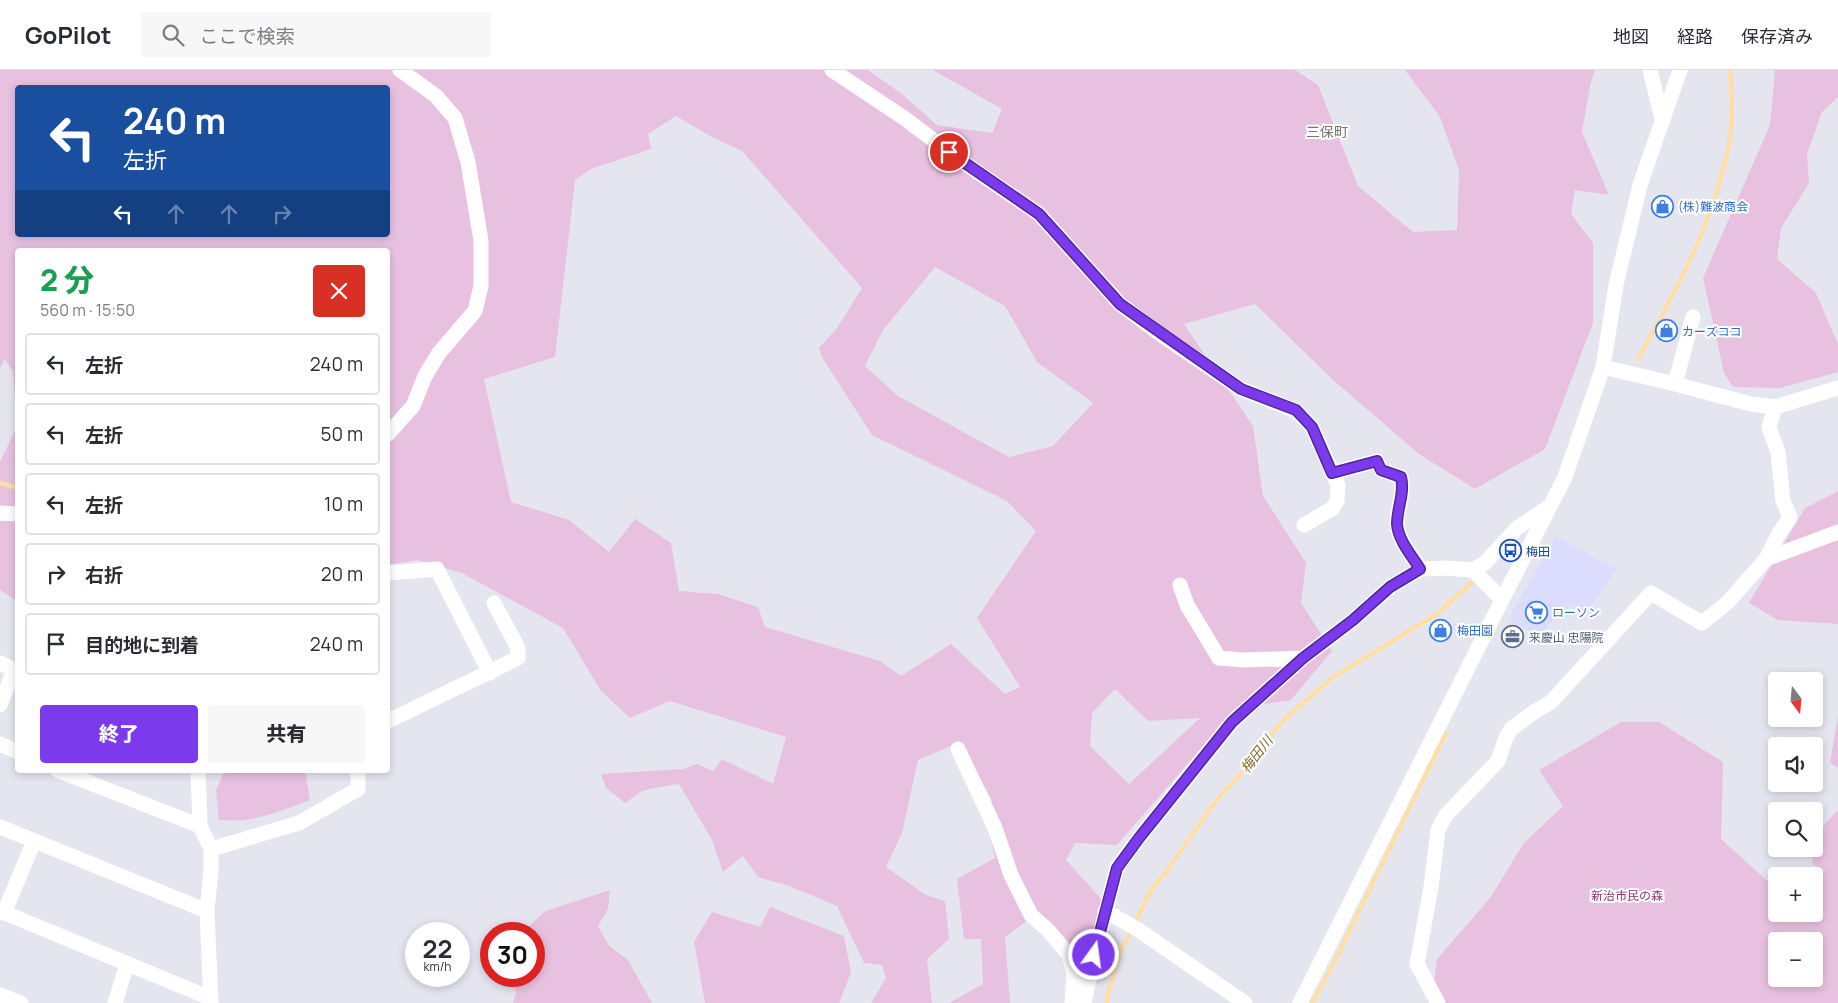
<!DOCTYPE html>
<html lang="ja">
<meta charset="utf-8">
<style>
body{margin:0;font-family:Manrope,"Noto Sans JP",sans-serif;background:#f7f7f7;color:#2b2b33;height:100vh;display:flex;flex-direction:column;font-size:19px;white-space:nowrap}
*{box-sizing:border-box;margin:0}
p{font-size:16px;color:#7c7c81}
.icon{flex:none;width:28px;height:28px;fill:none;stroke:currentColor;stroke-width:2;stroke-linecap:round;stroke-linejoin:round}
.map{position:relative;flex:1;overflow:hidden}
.details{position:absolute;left:15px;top:178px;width:375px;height:525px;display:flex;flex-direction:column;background:#fff;border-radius:5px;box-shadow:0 2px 8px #0003}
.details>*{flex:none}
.hud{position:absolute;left:15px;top:15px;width:375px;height:152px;border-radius:5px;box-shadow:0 2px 8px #0003;background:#1a4fa0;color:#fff;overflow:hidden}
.needle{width:32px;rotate:164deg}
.fabs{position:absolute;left:1768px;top:602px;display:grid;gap:10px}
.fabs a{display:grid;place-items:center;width:55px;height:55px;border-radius:5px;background:#fff;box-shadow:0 2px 8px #0003;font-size:25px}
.speed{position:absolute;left:405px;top:852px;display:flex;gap:10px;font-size:25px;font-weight:700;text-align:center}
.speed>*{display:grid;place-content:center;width:65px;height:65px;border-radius:50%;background:#fff;box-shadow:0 2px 8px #0003;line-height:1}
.speed small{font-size:12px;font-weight:400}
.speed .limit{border:8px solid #d22;background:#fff;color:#111}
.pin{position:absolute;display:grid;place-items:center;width:42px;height:42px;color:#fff;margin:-21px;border:2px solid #fff;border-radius:50%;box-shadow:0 1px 5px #0007}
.me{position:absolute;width:55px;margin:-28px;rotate:14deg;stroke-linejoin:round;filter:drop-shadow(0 0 4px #0008)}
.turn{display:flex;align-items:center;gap:18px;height:105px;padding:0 25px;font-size:22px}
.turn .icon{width:65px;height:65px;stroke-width:2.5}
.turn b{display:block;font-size:35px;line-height:42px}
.lanes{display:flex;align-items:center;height:48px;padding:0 25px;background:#0003;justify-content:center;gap:25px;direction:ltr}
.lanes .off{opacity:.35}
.round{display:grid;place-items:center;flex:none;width:52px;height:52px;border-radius:5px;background:#f7f7f7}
.summary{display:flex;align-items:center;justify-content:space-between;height:85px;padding:0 25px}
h1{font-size:30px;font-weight:800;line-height:38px;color:#1e9e55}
.cta{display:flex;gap:10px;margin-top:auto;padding:10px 25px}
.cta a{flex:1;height:58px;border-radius:5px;background:#7c3aed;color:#fff;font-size:20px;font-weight:800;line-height:58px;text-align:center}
.cta a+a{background:#f7f7f7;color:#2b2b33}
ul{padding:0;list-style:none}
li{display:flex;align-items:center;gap:15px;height:62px;margin:0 10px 8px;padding:0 15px;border:2px solid #e1e1e2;border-radius:5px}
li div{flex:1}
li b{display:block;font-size:19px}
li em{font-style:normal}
header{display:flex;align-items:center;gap:30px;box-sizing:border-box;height:70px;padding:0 25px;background:#fff;border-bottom:1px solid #e1e1e2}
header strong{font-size:24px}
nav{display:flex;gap:28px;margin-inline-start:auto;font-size:18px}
.search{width:350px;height:45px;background:#f7f7f7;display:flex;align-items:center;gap:12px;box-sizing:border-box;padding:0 18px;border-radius:5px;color:#7c7c81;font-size:19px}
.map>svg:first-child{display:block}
.commercial{fill:#dbdcff}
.green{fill:#e8c1e0;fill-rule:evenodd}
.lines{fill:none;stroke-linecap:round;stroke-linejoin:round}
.stream{stroke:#ffdfa6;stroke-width:4.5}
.minor{stroke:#fff;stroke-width:15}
.route-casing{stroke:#51269a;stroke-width:12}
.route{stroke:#7c3aed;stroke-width:9}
.labels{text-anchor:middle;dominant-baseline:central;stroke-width:4;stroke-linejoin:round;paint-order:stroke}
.shop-label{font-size:12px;fill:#366cbe;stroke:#fff;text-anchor:start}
.transit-label{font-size:12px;fill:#164399;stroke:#fff;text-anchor:start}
.service-label{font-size:12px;fill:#4e5e75;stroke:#fff;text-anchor:start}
.park-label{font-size:12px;fill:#8d3576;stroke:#fff}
.neighbourhood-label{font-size:14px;fill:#78756e;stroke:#fff}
.water-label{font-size:14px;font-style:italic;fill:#877032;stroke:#fff}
</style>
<header>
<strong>GoPilot</strong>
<div class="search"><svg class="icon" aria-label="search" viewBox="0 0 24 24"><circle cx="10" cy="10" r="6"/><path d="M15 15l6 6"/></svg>ここで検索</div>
<nav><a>地図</a><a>経路</a><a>保存済み</a></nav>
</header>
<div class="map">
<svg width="1838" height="933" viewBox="0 0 1838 933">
<rect width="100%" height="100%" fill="#e5e5f0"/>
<!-- commercial -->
<path class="commercial" d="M1555 466 1617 499 1586 543 1572 534 1565 542 1557 545 1540 567 1508 550Z"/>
<!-- green -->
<path class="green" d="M0 0H868L902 24 937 55 992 63 1002 39 933 0H1295L1318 15 1358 116 1413 162 1457 160 1459 100 1440 47 1405 0H1595L1590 16 1582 62 1609 125 1575 120 1571 144 1593 173V253L1545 379 1475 419 1419 384 1332 309 1255 234 1184 254 1253 356 1263 426 1306 493 1301 533 1332 581 1291 630 1236 638 1117 775 1075 773 1066 790 1104 832 1085 907 1078 886 1036 844 1005 867 1010 933H949L983 914 981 869H964L957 809 995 788 989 762 992 730 960 672 918 690 902 763 886 797 926 825 945 831 949 869 927 889 932 933H871L886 908 882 895 864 893 837 836 789 816 758 807 743 786 723 802 712 770 679 714 659 717 642 721 625 733 606 718 601 704 683 699 697 694 713 701 722 689 773 714 786 667 670 631 630 648 601 621 563 558 462 503 417 490 388 495V180H18L17 346 16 344 13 302 5 289 0 298ZM18 18H388V165H18ZM676 46 714 68 742 81 862 218 837 258 819 278 823 289 872 365 1007 431 1036 461 977 548 1020 617 1005 624 951 574 901 606 880 591 765 557 758 537 718 524 679 521 671 473 635 449 609 482 569 450 511 432 484 309 555 287 575 110 591 99 651 79 648 64ZM935 197 1005 236 1037 292 1093 333 1053 376 1009 387 898 326 865 296 883 260ZM1115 619 1148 651 1200 648 1129 714 1090 676 1092 643Z
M1775 0H1838V27L1822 42 1807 84 1809 113 1781 158 1777 189 1816 223 1838 274V302L1780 318 1733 317 1724 303 1703 208 1770 55Z
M17 356V439L0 437V392Z
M1838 421V554L1778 550 1749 533 1805 438Z
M0 451H17V531L0 520Z
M1838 645V698L1830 693Z
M1621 652H1659L1723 692 1721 769 1773 816 1776 815V844H1814V808L1820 807 1824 800 1812 794 1817 763 1838 740V933H1431L1437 889 1491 827 1523 774 1563 736 1539 700ZM1776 871H1814V909H1776Z
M234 700H305L310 730C278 742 254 753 219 750L216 721 223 704Z
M610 820 608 839 598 856 609 876 628 890 652 933H513L516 923 513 906H534V864H521L545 841Z
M770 837 844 866 851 903 839 933H705L694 872 712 842 760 857Z"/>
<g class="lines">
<!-- stream -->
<path class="stream" d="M1638 289C1671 229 1704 172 1721 106 1724 96 1727 86 1729 76 1733 51 1732 26 1730 0
M0 413 18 418
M1106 933 1118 886 1153 817 1169 798 1215 732 1256 687 1273 662 1286 648 1333 607 1437 544 1478 507
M1312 933 1333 895 1446 663"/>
<!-- minor -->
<path class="minor" d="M832 0 904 48 964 93 1039 144 1120 234 1160 264 1241 319 1296 341 1312 357 1338 415 1337 431 1333 438 1304 455
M1650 0 1662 49
M1603 297 1675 314 1751 334 1775 337 1838 318
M1675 314 1693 247
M388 364 413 336 425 306 439 283 475 241 481 216V171L468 92 455 48 436 26 400 0
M1332 403 1377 391 1381 400 1401 407C1405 423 1397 438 1397 454 1398 470 1412 486 1421 499L1447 498 1473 500 1502 530
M0 443 18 444
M1766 489 1778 465 1790 447 1783 431 1778 382 1769 357 1775 337
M1473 500 1485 493 1517 458 1550 436
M388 503 437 499 490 603
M1180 515 1187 535 1219 588 1245 590 1303 588
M0 593 18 602
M0 635 14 600
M388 651 518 588V578L494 533
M0 674 18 682
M958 679 995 758 1011 805 1031 845 1048 860 1069 885 1074 904 1072 933
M57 700 200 756
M198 700 200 756 211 779V800L207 841 211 933
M0 757 207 841
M211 779 299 753 358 719V700
M0 841 210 928
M1105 841 1137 859 1245 933
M4 843 34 771
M0 925 21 933
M115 933 127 894
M1084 933 1091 900 1117 797 1139 768 1232 652 1303 588 1353 550 1390 517 1421 499
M1300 933 1502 530 1565 407 1603 297 1616 215 1640 115 1680 0
M1438 933 1417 894 1431 817 1438 760 1446 745 1498 691 1505 670 1511 659 1534 642 1551 632 1651 523 1702 553 1727 533 1766 489 1838 462"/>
</g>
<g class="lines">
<defs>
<path id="route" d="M949 82 1039 144 1120 234 1241 319 1296 340 1312 357 1332 403 1377 391 1381 400 1401 407C1405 423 1397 438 1397 454 1398 470 1412 486 1420 499L1390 517 1353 550 1303 588 1232 652 1139 768 1117 798 1094 885"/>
</defs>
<!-- route casing -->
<use href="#route" class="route-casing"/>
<!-- route -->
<use href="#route" class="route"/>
</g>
<!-- icons -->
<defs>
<symbol id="shop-ring" viewBox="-11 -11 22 22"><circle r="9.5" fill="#fff" stroke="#3f7fe0" stroke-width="1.5"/><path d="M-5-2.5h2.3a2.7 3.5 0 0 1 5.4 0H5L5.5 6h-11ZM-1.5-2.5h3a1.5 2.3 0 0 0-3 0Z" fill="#3f7fe0"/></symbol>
<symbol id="bus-ring" viewBox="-11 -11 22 22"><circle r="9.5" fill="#fff" stroke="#1a4fb4" stroke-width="1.5"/><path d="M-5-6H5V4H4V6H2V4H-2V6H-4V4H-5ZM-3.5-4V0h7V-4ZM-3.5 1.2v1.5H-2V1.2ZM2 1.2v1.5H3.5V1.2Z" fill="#1a4fb4"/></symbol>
<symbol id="supermarket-ring" viewBox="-11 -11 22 22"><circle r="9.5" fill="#fff" stroke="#3f7fe0" stroke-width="1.5"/><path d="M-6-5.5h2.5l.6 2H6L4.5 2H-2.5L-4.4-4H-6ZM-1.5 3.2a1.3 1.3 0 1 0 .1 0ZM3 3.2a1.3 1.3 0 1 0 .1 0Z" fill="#3f7fe0"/></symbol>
<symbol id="office-ring" viewBox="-11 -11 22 22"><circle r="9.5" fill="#fff" stroke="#5c6f8a" stroke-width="1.5"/><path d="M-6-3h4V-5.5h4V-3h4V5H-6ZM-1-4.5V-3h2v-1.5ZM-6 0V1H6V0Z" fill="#5c6f8a"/></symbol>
</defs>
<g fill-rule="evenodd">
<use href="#shop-ring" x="1650" y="124" width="25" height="25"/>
<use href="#shop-ring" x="1654" y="248" width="25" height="25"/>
<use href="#bus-ring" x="1498" y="468" width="25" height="25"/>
<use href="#supermarket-ring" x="1524" y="530" width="25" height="25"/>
<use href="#shop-ring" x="1428" y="548" width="25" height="25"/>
<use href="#office-ring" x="1500" y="554" width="25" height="25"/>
</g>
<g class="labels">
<!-- shop labels -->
<g class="shop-label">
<text x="1678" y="136">(株)難波商会</text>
<text x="1682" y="261">カーズココ</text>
<text x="1552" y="542">ローソン</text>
<text x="1457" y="560">梅田園</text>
</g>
<!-- transit labels -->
<g class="transit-label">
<text x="1526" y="481">梅田</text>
</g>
<!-- service labels -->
<g class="service-label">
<text x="1529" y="567">来慶山 忠陽院</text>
</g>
<!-- park labels -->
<g class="park-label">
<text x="1627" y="825">新治市民の森</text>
</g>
<!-- neighbourhood labels -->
<g class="neighbourhood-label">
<text x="1327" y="61">三保町</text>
</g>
<!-- water labels -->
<g class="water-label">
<text transform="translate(1256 684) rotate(-52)">梅田川</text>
</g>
</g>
</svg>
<div class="fabs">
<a><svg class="needle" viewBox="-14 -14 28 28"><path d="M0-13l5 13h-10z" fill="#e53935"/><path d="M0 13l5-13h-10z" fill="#7c7c81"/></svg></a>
<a><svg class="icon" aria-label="sound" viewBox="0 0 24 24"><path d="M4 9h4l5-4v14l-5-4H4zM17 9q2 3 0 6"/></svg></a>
<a><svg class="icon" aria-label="search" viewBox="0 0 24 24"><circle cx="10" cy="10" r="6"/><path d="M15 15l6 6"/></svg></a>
<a>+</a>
<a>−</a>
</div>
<div class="speed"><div>22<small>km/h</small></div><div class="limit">30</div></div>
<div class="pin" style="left:949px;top:82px;background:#d93025"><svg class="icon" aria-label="arrive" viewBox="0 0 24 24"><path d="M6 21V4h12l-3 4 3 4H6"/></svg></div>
<svg class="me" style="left:1094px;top:885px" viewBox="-20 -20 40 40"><circle r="17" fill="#7c3aed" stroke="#fff" stroke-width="3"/><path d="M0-11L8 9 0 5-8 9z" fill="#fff"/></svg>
<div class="hud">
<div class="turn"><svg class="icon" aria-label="left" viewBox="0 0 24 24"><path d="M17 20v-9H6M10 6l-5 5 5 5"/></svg><div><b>240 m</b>左折</div></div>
<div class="lanes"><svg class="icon" aria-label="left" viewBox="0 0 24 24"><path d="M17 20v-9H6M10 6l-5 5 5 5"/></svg><svg class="icon off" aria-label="ahead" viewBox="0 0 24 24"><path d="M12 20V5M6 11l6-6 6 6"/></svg><svg class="icon off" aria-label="ahead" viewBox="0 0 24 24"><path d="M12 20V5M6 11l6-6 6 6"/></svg><svg class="icon off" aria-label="right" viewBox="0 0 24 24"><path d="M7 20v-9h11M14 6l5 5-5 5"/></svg></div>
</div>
<section class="details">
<div class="summary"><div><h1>2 分</h1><p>560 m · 15:50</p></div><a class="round" style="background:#d93025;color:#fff"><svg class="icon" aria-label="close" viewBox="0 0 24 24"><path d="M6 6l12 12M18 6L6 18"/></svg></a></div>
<ul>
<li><svg class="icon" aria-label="left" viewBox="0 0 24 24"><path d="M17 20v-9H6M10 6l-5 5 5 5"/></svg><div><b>左折</b></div><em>240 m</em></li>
<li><svg class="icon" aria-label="left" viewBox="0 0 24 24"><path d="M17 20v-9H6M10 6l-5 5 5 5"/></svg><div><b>左折</b></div><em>50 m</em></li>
<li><svg class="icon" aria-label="left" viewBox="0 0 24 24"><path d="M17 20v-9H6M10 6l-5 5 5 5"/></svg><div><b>左折</b></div><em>10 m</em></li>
<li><svg class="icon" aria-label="right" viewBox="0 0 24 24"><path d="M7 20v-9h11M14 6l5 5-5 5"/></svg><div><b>右折</b></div><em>20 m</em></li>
<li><svg class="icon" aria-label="arrive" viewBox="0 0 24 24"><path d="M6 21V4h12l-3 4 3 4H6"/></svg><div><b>目的地に到着</b></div><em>240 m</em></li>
</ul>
<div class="cta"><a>終了</a><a>共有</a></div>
</section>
</div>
